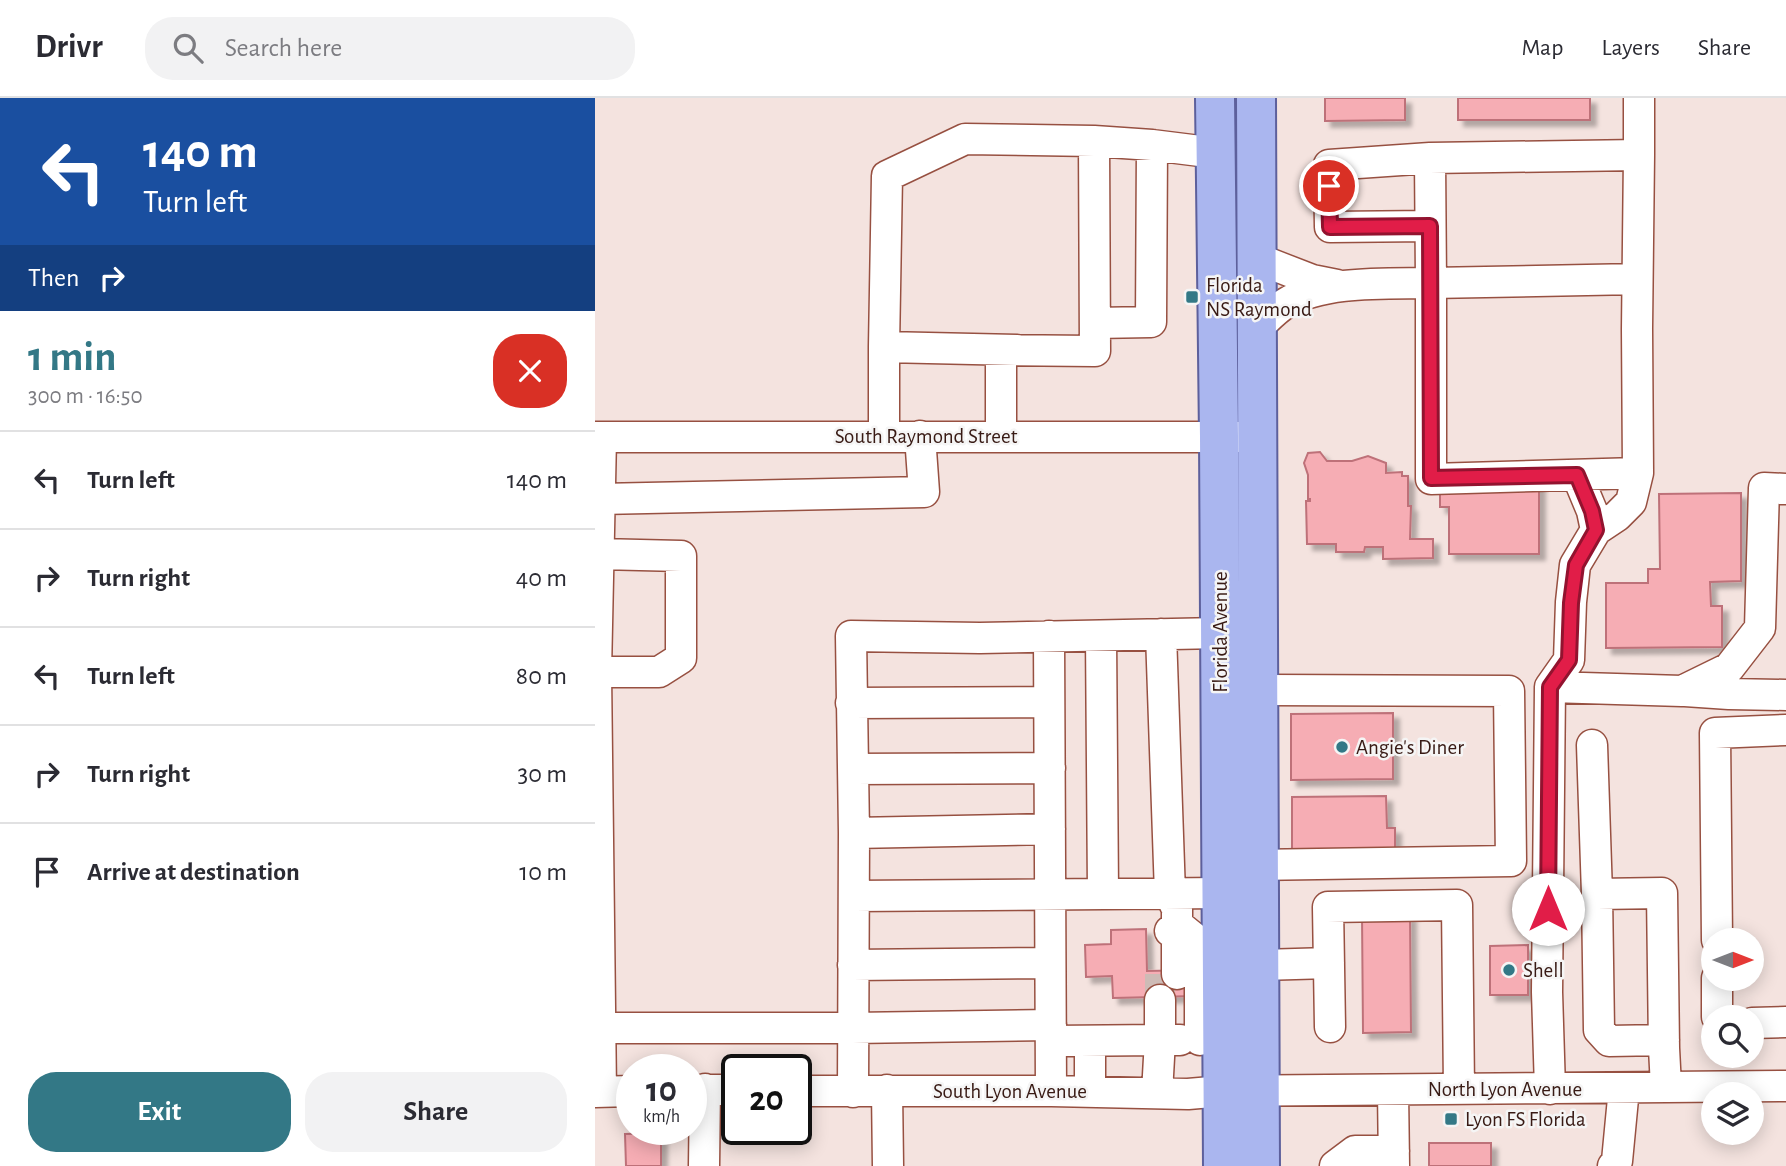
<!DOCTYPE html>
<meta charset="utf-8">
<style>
body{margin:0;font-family:"Alegreya Sans",sans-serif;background:#f2f2f3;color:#2b2b33;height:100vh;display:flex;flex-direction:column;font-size:26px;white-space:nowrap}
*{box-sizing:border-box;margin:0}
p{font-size:23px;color:#7c7c81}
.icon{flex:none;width:38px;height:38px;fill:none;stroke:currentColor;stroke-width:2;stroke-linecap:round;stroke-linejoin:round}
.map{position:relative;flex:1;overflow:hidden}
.drawer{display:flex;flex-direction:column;background:#fff;width:595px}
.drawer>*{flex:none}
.guide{background:#1a4fa0;color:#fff;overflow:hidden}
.needle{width:46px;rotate:90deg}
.buttons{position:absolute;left:1106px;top:830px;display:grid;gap:14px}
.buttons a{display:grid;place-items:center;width:63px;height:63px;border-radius:50%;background:#fff;box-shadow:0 4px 18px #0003;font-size:35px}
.speed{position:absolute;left:21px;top:956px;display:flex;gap:14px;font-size:35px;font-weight:700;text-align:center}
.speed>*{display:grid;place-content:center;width:91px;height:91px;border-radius:50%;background:#fff;box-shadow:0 4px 18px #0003;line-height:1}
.speed small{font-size:18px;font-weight:400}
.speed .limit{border:4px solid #111;border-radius:10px;background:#fff;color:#111}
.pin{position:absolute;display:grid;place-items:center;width:60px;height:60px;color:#fff;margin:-30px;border:4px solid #fff;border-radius:50%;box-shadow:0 2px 7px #0007}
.me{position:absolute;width:77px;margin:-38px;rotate:0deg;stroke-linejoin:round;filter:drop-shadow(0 0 5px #0008)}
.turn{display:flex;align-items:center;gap:24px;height:147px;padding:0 28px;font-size:32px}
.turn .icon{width:91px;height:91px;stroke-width:2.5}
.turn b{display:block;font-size:49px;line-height:60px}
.then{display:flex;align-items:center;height:66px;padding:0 28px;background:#0003;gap:14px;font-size:26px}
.round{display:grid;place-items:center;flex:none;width:74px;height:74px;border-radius:28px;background:#f2f2f3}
.summary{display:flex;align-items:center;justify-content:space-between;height:119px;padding:0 28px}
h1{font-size:42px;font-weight:700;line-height:52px;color:#337886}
.cta{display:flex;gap:14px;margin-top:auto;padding:14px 28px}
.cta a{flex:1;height:80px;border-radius:28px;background:#337886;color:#fff;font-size:28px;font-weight:700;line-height:80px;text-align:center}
.cta a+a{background:#f2f2f3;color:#2b2b33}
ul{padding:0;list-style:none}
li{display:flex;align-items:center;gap:21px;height:98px;padding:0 28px;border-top:2px solid #e1e1e2}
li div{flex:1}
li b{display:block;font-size:26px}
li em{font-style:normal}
header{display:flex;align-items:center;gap:42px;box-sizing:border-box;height:98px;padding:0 35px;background:#fff;border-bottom:2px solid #e1e1e2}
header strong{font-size:33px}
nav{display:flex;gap:38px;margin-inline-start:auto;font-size:24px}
.search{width:490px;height:63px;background:#f2f2f3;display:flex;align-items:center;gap:18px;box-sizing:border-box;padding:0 24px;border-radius:28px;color:#7c7c81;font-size:26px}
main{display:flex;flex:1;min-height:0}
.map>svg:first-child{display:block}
.building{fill:#f6adb4;stroke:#be7179;stroke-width:2;filter:url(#shadow)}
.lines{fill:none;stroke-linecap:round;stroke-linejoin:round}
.minor-tunnel{stroke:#cebbb6;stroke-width:30;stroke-dasharray:30 15;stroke-linecap:butt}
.minor-casing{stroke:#975041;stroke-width:33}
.major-casing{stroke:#5d609c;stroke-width:42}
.minor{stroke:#fff;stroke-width:30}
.major{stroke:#aab6ef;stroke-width:38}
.route-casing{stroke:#92132f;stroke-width:18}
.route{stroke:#e11d48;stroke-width:12}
.poi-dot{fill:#337886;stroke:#f5f5f5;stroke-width:2.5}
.labels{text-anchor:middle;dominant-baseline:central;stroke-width:5;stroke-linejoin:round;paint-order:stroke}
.poi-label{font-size:21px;fill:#381a14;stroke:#f5f5f5;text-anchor:start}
.street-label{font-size:21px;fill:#381a14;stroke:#f5f5f5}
</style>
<header>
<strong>Drivr</strong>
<div class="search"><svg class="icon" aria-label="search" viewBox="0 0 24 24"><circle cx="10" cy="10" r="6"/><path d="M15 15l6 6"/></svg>Search here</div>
<nav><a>Map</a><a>Layers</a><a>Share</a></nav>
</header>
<main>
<section class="drawer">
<div class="guide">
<div class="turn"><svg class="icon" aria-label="left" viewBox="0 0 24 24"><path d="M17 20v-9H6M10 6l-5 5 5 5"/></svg><div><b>140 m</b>Turn left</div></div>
<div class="then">Then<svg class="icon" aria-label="right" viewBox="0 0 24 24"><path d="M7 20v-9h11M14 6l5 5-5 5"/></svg></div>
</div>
<div class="summary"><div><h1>1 min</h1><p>300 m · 16:50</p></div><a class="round" style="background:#d93025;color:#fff"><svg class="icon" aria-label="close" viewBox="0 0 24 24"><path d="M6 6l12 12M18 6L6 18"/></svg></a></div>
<ul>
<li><svg class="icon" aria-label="left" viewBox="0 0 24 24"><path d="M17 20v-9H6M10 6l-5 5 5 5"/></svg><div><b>Turn left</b></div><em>140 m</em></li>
<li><svg class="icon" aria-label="right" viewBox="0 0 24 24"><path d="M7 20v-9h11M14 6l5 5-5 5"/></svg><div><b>Turn right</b></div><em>40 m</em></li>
<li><svg class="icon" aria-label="left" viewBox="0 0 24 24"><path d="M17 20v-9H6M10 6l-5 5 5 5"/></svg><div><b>Turn left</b></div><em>80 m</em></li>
<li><svg class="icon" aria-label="right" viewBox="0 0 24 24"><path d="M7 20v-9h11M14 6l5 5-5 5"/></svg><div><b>Turn right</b></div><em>30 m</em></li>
<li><svg class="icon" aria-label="arrive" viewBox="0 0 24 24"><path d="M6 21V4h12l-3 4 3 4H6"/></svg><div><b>Arrive at destination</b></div><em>10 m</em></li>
</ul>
<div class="cta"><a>Exit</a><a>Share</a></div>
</section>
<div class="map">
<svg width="1191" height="1068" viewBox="0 0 1191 1068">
<defs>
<filter id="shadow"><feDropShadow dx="6" dy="6" stdDeviation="2" flood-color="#0004"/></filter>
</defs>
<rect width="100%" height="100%" fill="#f4e3df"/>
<!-- building -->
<path class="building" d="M730 0H810V22L730 23Z
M863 0H995V22H863Z
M725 354 732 363H757L773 358 791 365V375L807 374V378H813V408H816L815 441H838V460L788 461V449H770L769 454H741V446H712L711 403H715V401H713V377L709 365 713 355Z
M845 382H944V456H854V409H845Z
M1146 395V483L1115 484 1116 508H1127V549L1011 550V485H1053V471H1065L1064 396Z
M798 615V681L696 682V616Z
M791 698 792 730H800V759L697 760V699Z
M767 817H815L816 934 768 935Z
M551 831 552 873 599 872 600 898 518 900 517 878 491 879 490 847 516 846V832Z
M933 847V897H895V848Z
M66 1035V1068H31L30 1036Z
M834 1045H896V1068H834Z"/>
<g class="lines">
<!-- minor-tunnel -->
<path class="minor-tunnel" d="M565 876V902"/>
<defs>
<path id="minor" d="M835 60 734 67 735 129 835 128
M663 161 717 182 742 187
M1042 181 836 185V381L1043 375 1042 231 1044 57
M500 225 556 224 557 47
M662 230C671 222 681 211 691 205 729 182 793 186 836 185L835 60 1044 57V0
M289 249 292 78 370 41 499 43 557 47 621 55
M289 338V249L422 252
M406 338V252L500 253 499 43
M0 339H644
M982 377 997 413 1001 432
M5 401 329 394 325 338
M566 536 575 796 582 811V876
M454 538 456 993
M506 538 508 795
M1 574H64L86 560V458L4 456
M955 589 1087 593 1134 570 1165 530 1169 390 1191 391
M663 592 914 593 916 763 664 767
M1090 593 1134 596 1191 597
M256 605 454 604
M997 647 1002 796 1004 932 1014 943 1069 942
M258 671 455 670
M259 735 455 731
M1002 796 1067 795 1069 950 1071 989
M259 798 627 795
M575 833 583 827 599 840 605 857V942
M1122 842 1120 635 1191 632
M258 867 455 865
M664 867 734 865
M1122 880V919
M565 902V942H585
M1157 925 1191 924
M735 929 733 809 862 807 864 991
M5 930H258L456 927
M457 943 565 942 562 995
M495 944V994
M955 991 952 894 955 589 974 562 976 504 980 467 1001 432 1022 418 1036 404 1043 375
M96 992H142
M292 992 293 1068
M798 992 799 1068
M201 993H456L593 996 628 993 1191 988
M0 994 37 993
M6 994 1 574 6 339
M258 994 259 735 256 538 385 540 625 535
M109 1068 110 991
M740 1068 760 1053H799
M1018 1068 1022 1063 1029 990"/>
<path id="major" d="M620 0 624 339 628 1068
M661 0 665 1068"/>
</defs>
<!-- minor casing -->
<use href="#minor" class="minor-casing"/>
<!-- major casing -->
<use href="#major" class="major-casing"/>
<!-- minor -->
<use href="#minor" class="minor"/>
<!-- major -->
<use href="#major" class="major"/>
</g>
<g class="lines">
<defs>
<path id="route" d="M734 88 735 129 835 128 836 380 982 377 997 413 1001 432 981 467 976 505 974 562 955 589 953 811"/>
</defs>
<!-- route casing -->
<use href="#route" class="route-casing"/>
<!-- route -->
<use href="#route" class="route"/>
</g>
<!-- markers -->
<g class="poi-dot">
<rect x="590" y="192" width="14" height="14" rx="3.5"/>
<circle cx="747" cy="649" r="7"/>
<circle cx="914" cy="872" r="7"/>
<rect x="849" y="1014" width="14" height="14" rx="3.5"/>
</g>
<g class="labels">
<!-- poi labels -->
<g class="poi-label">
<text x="611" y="187">Florida<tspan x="611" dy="24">NS Raymond</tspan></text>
<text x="761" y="649">Angie's Diner</text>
<text x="928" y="872">Shell</text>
<text x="870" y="1021">Lyon FS Florida</text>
</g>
<!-- street labels -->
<g class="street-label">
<text x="331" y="338">South Raymond Street</text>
<text transform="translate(625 534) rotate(-90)">Florida Avenue</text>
<text x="910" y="991">North Lyon Avenue</text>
<text x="415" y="993">South Lyon Avenue</text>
</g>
</g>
</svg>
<div class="buttons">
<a><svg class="needle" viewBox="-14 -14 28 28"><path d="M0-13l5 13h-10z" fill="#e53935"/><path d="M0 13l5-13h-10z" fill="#7c7c81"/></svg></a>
<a><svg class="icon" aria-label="search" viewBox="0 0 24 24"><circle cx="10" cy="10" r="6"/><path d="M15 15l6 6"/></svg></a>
<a><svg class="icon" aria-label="layers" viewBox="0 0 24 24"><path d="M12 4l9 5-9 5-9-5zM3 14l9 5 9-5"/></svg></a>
</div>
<div class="speed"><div>10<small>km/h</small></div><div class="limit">20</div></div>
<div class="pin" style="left:734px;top:88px;background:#d93025"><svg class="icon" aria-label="arrive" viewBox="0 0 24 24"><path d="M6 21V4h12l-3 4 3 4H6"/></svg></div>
<svg class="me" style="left:953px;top:811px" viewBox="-20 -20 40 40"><circle r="19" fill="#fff"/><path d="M0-13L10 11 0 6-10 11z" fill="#e11d48"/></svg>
</div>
</main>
